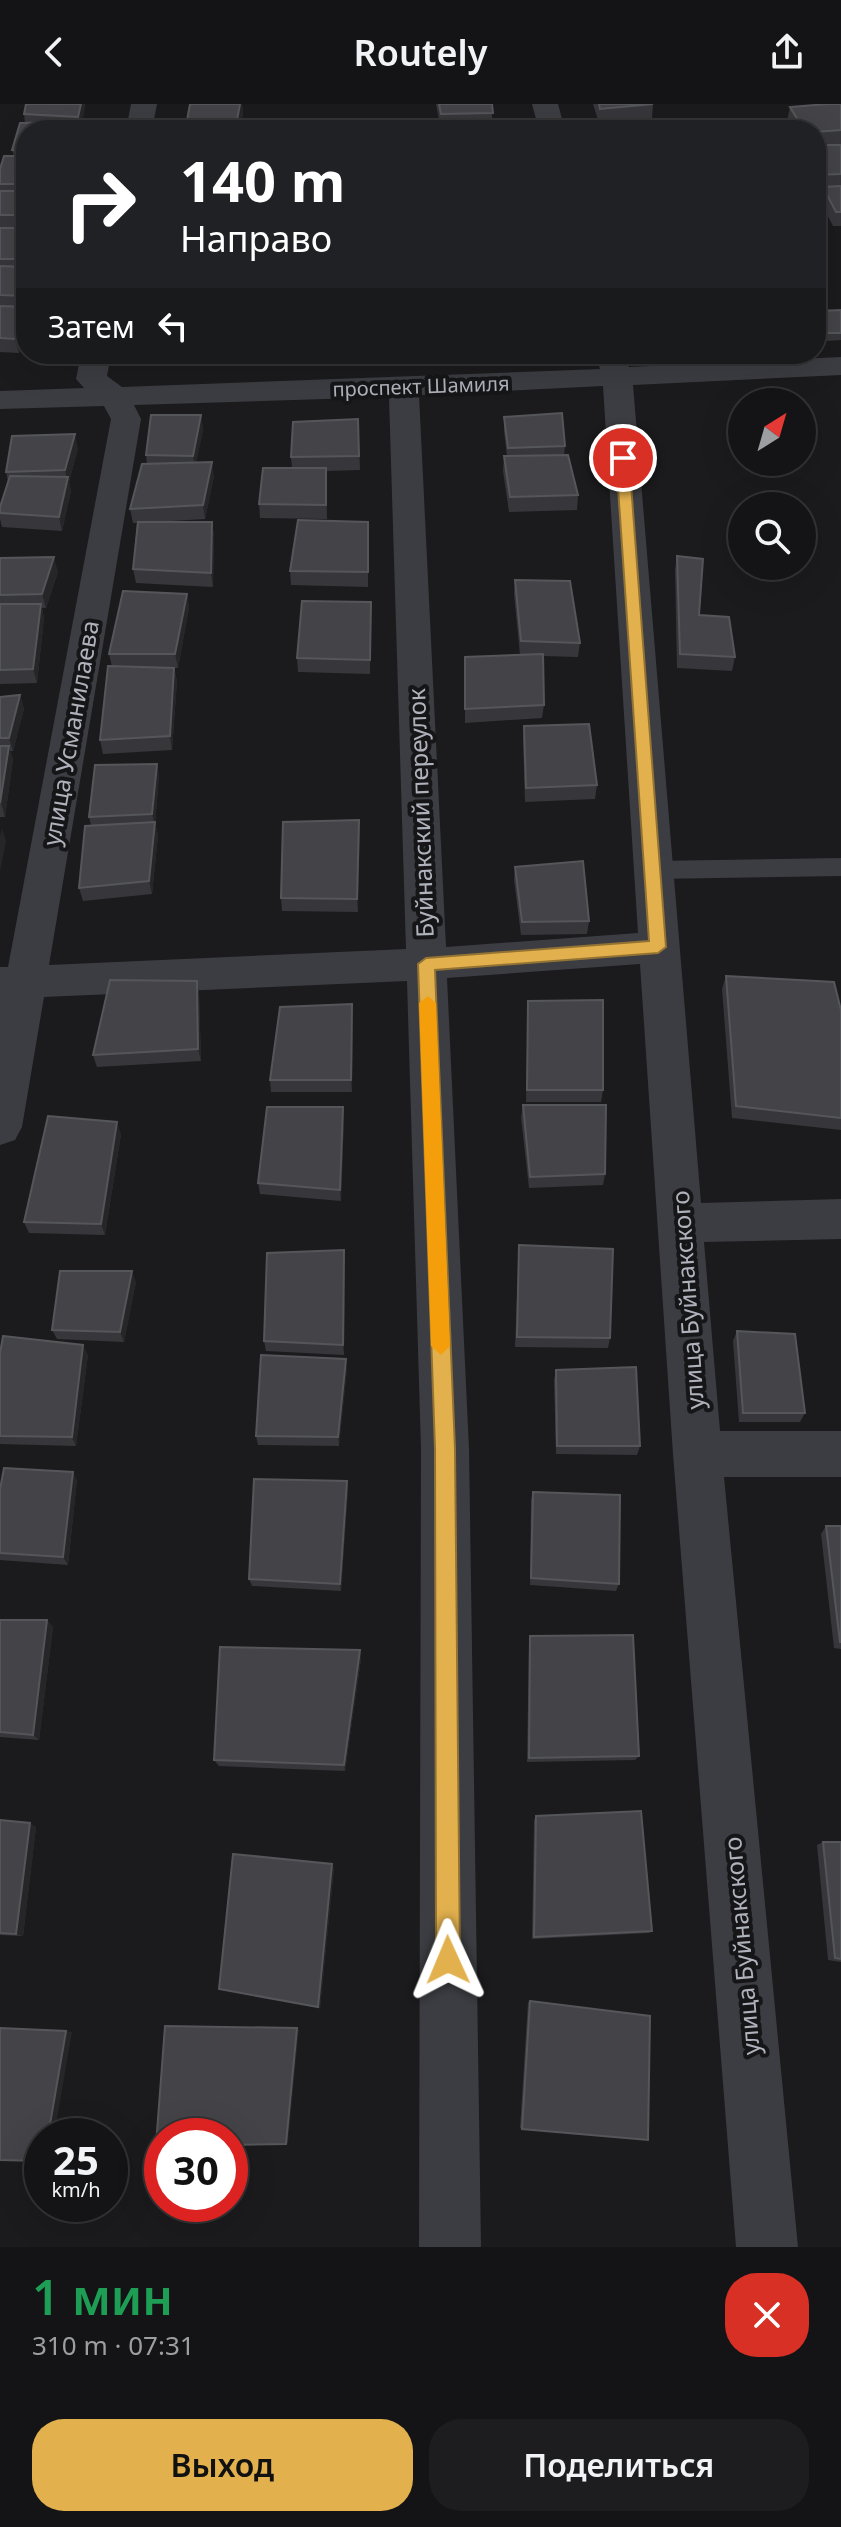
<!DOCTYPE html>
<html lang="ru">
<meta charset="utf-8">
<style>
body{margin:0;font-family:"Noto Sans",sans-serif;background:#1d1d1f;color:#f1f3f6;height:100vh;display:flex;flex-direction:column;font-size:30px;white-space:nowrap}
*{box-sizing:border-box;margin:0}
p{font-size:26px;color:#9d9ea1}
.icon{flex:none;width:44px;height:44px;fill:none;stroke:currentColor;stroke-width:2;stroke-linecap:round;stroke-linejoin:round}
.map{position:relative;height:2143px;overflow:hidden}
.side{display:flex;flex-direction:column;background:#141416;flex:1}
.side>*{flex:none}
.top-card{position:absolute;left:16px;top:16px;width:810px;height:244px;border-radius:32px;box-shadow:0 8px 32px #0002,0 0 0 2px #333335;background:#202124;color:#fff;overflow:hidden}
.needle{width:52px;rotate:37deg}
.fabs{position:absolute;left:728px;top:284px;display:grid;gap:16px}
.fabs a{display:grid;place-items:center;width:88px;height:88px;border-radius:50%;background:#141416;box-shadow:0 8px 32px #0002,0 0 0 2px #333335;font-size:40px}
.speed{position:absolute;left:24px;top:2014px;display:flex;gap:16px;font-size:40px;font-weight:700;text-align:center}
.speed>*{display:grid;place-content:center;width:104px;height:104px;border-radius:50%;background:#141416;box-shadow:0 8px 32px #0002,0 0 0 2px #333335;line-height:1}
.speed small{font-size:20px;font-weight:400}
.speed .limit{border:12px solid #d22;background:#fff;color:#111}
.pin{position:absolute;display:grid;place-items:center;width:68px;height:68px;color:#fff;margin:-34px;border:4px solid #fff;border-radius:50%;box-shadow:0 2px 8px #0007}
.me{position:absolute;width:88px;margin:-44px;rotate:359deg;stroke-linejoin:round;filter:drop-shadow(0 0 6px #0008)}
.turn{display:flex;align-items:center;gap:28px;height:168px;padding:0 32px;font-size:36px}
.turn .icon{width:104px;height:104px;stroke-width:2.5}
.turn b{display:block;font-size:56px;line-height:68px}
.then{display:flex;align-items:center;height:76px;padding:0 32px;background:#0003;gap:16px;font-size:30px}
.round{display:grid;place-items:center;flex:none;width:84px;height:84px;border-radius:32px;background:#1d1d1f}
.headline{display:flex;align-items:center;justify-content:space-between;height:136px;padding:0 32px}
h1{font-size:48px;font-weight:600;line-height:60px;color:#1e9e55}
.primary-button{display:flex;gap:16px;margin-top:auto;padding:16px 32px}
.primary-button a{flex:1;height:92px;border-radius:32px;background:#e2b14e;color:#111;font-size:32px;font-weight:600;line-height:92px;text-align:center}
.primary-button a+a{background:#1d1d1f;color:#f1f3f6}
header{display:flex;justify-content:space-between;align-items:center;height:104px;padding:0 32px;background:#141416;font-size:36px;font-weight:600}
.map>svg:first-child{display:block}
.lines{fill:none;stroke-linecap:round;stroke-linejoin:round}
.service{fill:#3c3d42;fill-rule:evenodd}
.minor{fill:#3c3d42;fill-rule:evenodd}
.wall{fill:#37373b}
.shaded-wall{fill:#262629}
.building{fill:#444448;stroke:#55565a;stroke-width:2}
.route{fill:#e2b14e;stroke:#937333;stroke-width:2}
.slow{fill:#f59e0b}
.labels{text-anchor:middle;dominant-baseline:central;stroke-width:8;stroke-linejoin:round;paint-order:stroke}
.far-street-label{font-size:20px;fill:#afb2bb;stroke:#161618}
.street-label{font-size:24px;fill:#afb2bb;stroke:#161618}
</style>
<header><svg class="icon" aria-label="back" viewBox="0 0 24 24"><path d="M15 5l-7 7 7 7"/></svg>Routely<svg class="icon" aria-label="share" viewBox="0 0 24 24"><path d="M12 15V3M7 8l5-5 5 5M5 13v7h14v-7"/></svg></header>
<div class="map">
<svg width="841" height="2143" viewBox="0 0 841 2143">
<rect width="100%" height="100%" fill="#1b1b1d"/>
<g class="lines">
<!-- service -->
<path class="service" d="M841 754V772L653 775 644 773 641 766 644 759 653 757Z"/>
<!-- minor -->
<path class="minor" d="M131 0H157L152 26H126Z
M532 0H558L565 26H539Z
M81 250H111L107 272 122 283 600 265 596 250H626L629 263 841 253V271L633 281 701 1099 841 1095V1135L704 1138 720 1327H841V1373H724L798 2143H736L673 1350 640 860 447 874 469 1345 481 2143H419L421 1345 407 877 44 893 22 1023 15 1036 0 1041V863H8L111 315 104 302 0 305V287L84 284 76 275ZM603 282 638 829 446 843 419 291ZM389 293 406 845 49 861 141 315 134 301Z"/>
</g>
<!-- wall -->
<path class="wall" d="M26 0H85L81 26H26V226L19 249 0 248V65L14 52 12 46 25 19 24 10Z
M190 0H242L243 10 239 26H186V22Z
M436 0H492V18L441 26Z
M593 0H653L652 14 638 15 681 26H630L631 16 599 19Z
M841 0V122H833L820 97 822 84 816 85V26H793L787 17 790 3Z
M841 206V236L826 237 817 215 819 207Z
M152 250H198L152 251Z
M472 250H558L557 252 473 256Z
M201 311 203 326 196 358 214 372 205 415 155 418H212L214 432 213 483 136 479 133 465 137 419H133L130 405 147 360 146 351Z
M504 313 565 342 564 351 578 391 577 406 509 408 503 367 504 352H507L504 327Z
M358 315 360 366 326 367 327 415 260 414 259 400 292 364 291 353Z
M78 344 69 378 71 387 62 427 2 423 0 415V403L8 378 6 368Z
M368 418V483L291 481 290 467Z
M677 452 699 511 735 553 732 567 677 564 675 466Z
M0 454 58 468 46 504H42L44 514 37 579 0 580Z
M515 476 580 539 578 553 543 552 544 601 542 614 465 619V567L520 551 514 490Z
M187 490 189 504 178 564H174L177 577 172 646 103 650 100 636 112 562 109 550Z
M371 498 370 570 298 568 297 554Z
M20 591 24 605 13 647H10L13 655 5 713H0V593Z
M524 622 597 681 595 695 525 698 523 635Z
M157 660 159 673 155 720 158 731 152 790 83 797 79 784 91 721 89 713Z
M359 716 358 808 282 807 281 794Z
M515 763 589 817 587 830 521 831 514 776Z
M726 872 841 906V1026L732 1014 722 885Z
M197 877 199 889 201 957 97 963 93 951Z
M528 897 603 986 601 998H526Z
M353 913 352 988H271L270 976Z
M523 1001 605 1070 603 1081 529 1084 521 1013Z
M343 1003 344 1014 341 1097 260 1090 258 1079Z
M121 1030 105 1131 29 1129 24 1118Z
M519 1141 610 1234 608 1244 515 1243Z
M344 1146 345 1157 344 1251 266 1247 264 1237Z
M136 1178 124 1238 57 1235 52 1226Z
M737 1227 805 1309 800 1318H739L733 1237Z
M0 1249 88 1251 76 1342 0 1340Z
M347 1264 339 1342 258 1341 256 1332Z
M556 1266 640 1342 637 1351 556 1350 554 1276Z
M77 1376 68 1461 0 1456V1385Z
M347 1377 348 1385 341 1487 252 1482 249 1475Z
M533 1388 619 1480 616 1487 530 1481 531 1396Z
M826 1422H841V1545L834 1544 821 1430Z
M0 1516H47L53 1523 39 1636 0 1633Z
M530 1532 639 1652 635 1656 527 1658 529 1538Z
M360 1546 361 1555 345 1667 219 1662 214 1656Z
M536 1712 652 1827 649 1829 532 1835 534 1716Z
M0 1716 36 1723 23 1832 0 1831Z
M823 1738H841V1858L828 1856 817 1741Z
M334 1764 320 1904 219 1885Z
M530 1897 522 2025 520 2024 528 1898Z"/>
<!-- shaded-wall -->
<path class="shaded-wall" d="M81 0H84L85 5 80 26 78 13Z
M240 0H242L243 10 239 26H236V22Z
M26 203V226L19 249 15 235Z
M201 311 203 326 195 366 193 352Z
M75 330 78 344 69 378 71 387 62 427 59 413 67 375 65 366Z
M212 358 214 372 205 415 203 401Z
M212 418 214 432 213 483 211 469Z
M54 453 58 468 46 504 42 490Z
M187 490 189 504 178 564 175 550Z
M41 500 44 514 37 579 33 565Z
M174 564 177 577 172 646 170 632Z
M20 591 24 605 13 647 9 634Z
M9 642 13 655 5 713 1 699Z
M157 660 159 673 155 720 158 731 152 790 149 777 155 721 152 710Z
M359 716 360 730 358 808 357 795Z
M2 724 6 737 0 767V732Z
M197 877 199 889 201 957 198 945Z
M352 900 353 913 352 988 351 976Z
M343 1003 344 1014 341 1097 340 1086Z
M117 1018 121 1030 105 1131 101 1120Z
M344 1146 345 1157 344 1251 343 1241Z
M132 1167 136 1178 124 1238 120 1228Z
M83 1241 88 1251 76 1342 72 1333Z
M346 1255 347 1264 339 1342 338 1333Z
M73 1368 77 1376 68 1461 63 1453Z
M347 1377 348 1385 341 1487 340 1480Z
M47 1516 53 1523 39 1636 33 1631Z
M360 1546 361 1555 345 1667 344 1661Z
M30 1719 36 1723 23 1832 16 1830Z
M332 1760 334 1764 320 1904 318 1903Z
M297 1924 299 1925 288 2039 286 2040Z
M66 1927 72 1928 54 2032H48Z"/>
<!-- building -->
<path class="building" d="M26 0H81L78 13 24 10Z
M190 0H240L236 22H186Z
M439 0H492L493 9 441 10Z
M599 0H653L600 5Z
M827 0H841V26L816 28V26H804L790 3Z
M631 15H677L681 26H633Z
M74 18 72 26H26V47L12 46 20 19Z
M495 18 497 26H442L441 21Z
M816 41H841V70L816 71Z
M4 52H26V80H0V65Z
M841 82V108H836L823 83Z
M0 87H26V111H0Z
M0 124H26V155H0Z
M0 162 26 163V192L0 191Z
M0 202 26 203 15 235 0 234Z
M841 206V229H828L819 207Z
M562 309 565 342 508 344 504 313Z
M151 311H201L193 352 146 351Z
M358 315 359 352 291 353 293 318Z
M75 330 65 366 6 368 12 332Z
M568 351 578 391 510 393 504 352Z
M212 358 203 401 130 405 142 360Z
M263 364H326V401L259 400Z
M10 372 68 373 59 413 0 409V403Z
M298 416 368 418V468L290 467Z
M138 418H212L211 469 133 465Z
M677 452 703 455 699 511 729 513 735 553 680 550Z
M54 453 42 490 0 491V454Z
M515 476 570 477 580 539 521 537Z
M123 487 187 490 175 550H109Z
M302 497 371 498 370 556 297 554Z
M0 500H41L33 565 0 566Z
M543 550 544 601 465 605V553Z
M108 562 174 564 170 632 100 636Z
M20 591 9 634H0V593Z
M589 620 597 681 526 684 524 622Z
M0 642H9L0 699Z
M157 660 152 710 89 713 95 661Z
M359 716 357 795 281 794 283 718Z
M155 718 149 777 79 784 85 722Z
M583 757 589 817 522 818 515 763Z
M726 872 834 878 841 906V1014L736 1002Z
M110 876 197 877 198 945 93 951Z
M603 896V986H527L528 897Z
M352 900 351 976H270L280 903Z
M523 1001H606L605 1070 530 1073Z
M267 1003H343L340 1086 258 1079Z
M48 1012 117 1018 101 1120 24 1118Z
M519 1141 613 1145 610 1234 517 1233Z
M344 1146 343 1241 264 1237 267 1149Z
M60 1167H132L120 1228 52 1226Z
M737 1227 795 1230 805 1309H743Z
M3 1232 83 1241 72 1333 0 1332V1249Z
M261 1251 346 1255 338 1333 256 1332Z
M636 1263 640 1342H557L556 1266Z
M4 1364 73 1368 63 1453 0 1449V1385Z
M254 1375 347 1377 340 1480 249 1475Z
M533 1388 620 1391 619 1480 531 1474Z
M826 1422H841V1538H840Z
M0 1516H47L33 1631 0 1628Z
M633 1531 639 1652 529 1654 530 1532Z
M220 1543 360 1546 344 1661 214 1656Z
M641 1707 652 1827 534 1833 536 1712Z
M0 1716 30 1719 16 1830 0 1829Z
M823 1738H841V1855L835 1854Z
M233 1750 332 1760 318 1903 219 1885Z
M530 1897 650 1912 648 2036 522 2025Z
M165 1922 297 1924 286 2040 230 2041V2032H162V2041H156Z
M0 1924 66 1927 48 2032H42V2057L0 2056Z"/>
<!-- route -->
<path class="route" d="M623 350 629 354 666 843 658 849 435 866 455 1345 460 1856 456 1864 448 1868 440 1864 436 1856 435 1345 418 860 426 854 649 837 616 354Z"/>
<!-- slow -->
<path class="slow" d="M428 892 436 899 450 1242 441 1251 431 1242 419 899Z"/>
<g class="labels">
<!-- far-street labels -->
<g class="far-street-label">
<text transform="translate(421 282) rotate(-2)">проспект Шамиля</text>
</g>
<!-- street labels -->
<g class="street-label">
<text transform="translate(70 629) rotate(-80)">улица Усманилаева</text>
<text transform="translate(420 709) rotate(-92)">Буйнакский переулок</text>
<text transform="translate(687 1196) rotate(-94)">улица Буйнакского</text>
<text transform="translate(741 1842) rotate(-95)">улица Буйнакского</text>
</g>
</g>
</svg>
<div class="fabs">
<a><svg class="needle" viewBox="-14 -14 28 28"><path d="M0-13l5 13h-10z" fill="#e53935"/><path d="M0 13l5-13h-10z" fill="#9d9ea1"/></svg></a>
<a><svg class="icon" aria-label="search" viewBox="0 0 24 24"><circle cx="10" cy="10" r="6"/><path d="M15 15l6 6"/></svg></a>
</div>
<div class="speed"><div>25<small>km/h</small></div><div class="limit">30</div></div>
<div class="pin" style="left:623px;top:354px;background:#d93025"><svg class="icon" aria-label="arrive" viewBox="0 0 24 24"><path d="M6 21V4h12l-3 4 3 4H6"/></svg></div>
<svg class="me" style="left:448px;top:1856px" viewBox="-20 -20 40 40"><path d="M0-17L14 15 0 8-14 15z" fill="#e2b14e" stroke="#fff" stroke-width="4"/></svg>
<div class="top-card">
<div class="turn"><svg class="icon" aria-label="right" viewBox="0 0 24 24"><path d="M7 20v-9h11M14 6l5 5-5 5"/></svg><div><b>140 m</b>Направо</div></div>
<div class="then">Затем<svg class="icon" aria-label="left" viewBox="0 0 24 24"><path d="M17 20v-9H6M10 6l-5 5 5 5"/></svg></div>
</div>
</div>
<section class="side">
<div class="headline"><div><h1>1 мин</h1><p>310 m · 07:31</p></div><a class="round" style="background:#d93025;color:#fff"><svg class="icon" aria-label="close" viewBox="0 0 24 24"><path d="M6 6l12 12M18 6L6 18"/></svg></a></div>
<div class="primary-button"><a>Выход</a><a>Поделиться</a></div>
</section>
